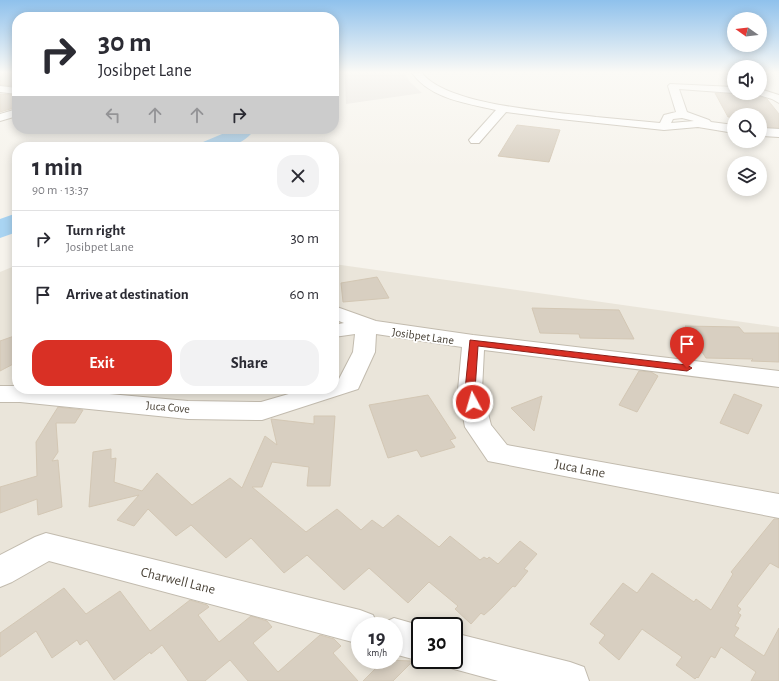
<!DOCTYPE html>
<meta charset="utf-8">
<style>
body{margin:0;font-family:"Alegreya Sans",sans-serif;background:#f2f2f3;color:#2b2b33;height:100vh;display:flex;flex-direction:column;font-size:15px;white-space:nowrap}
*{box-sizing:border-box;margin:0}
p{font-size:13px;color:#7c7c81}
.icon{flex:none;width:22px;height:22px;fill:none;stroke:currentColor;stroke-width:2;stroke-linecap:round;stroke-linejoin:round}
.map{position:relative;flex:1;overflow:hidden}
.sheet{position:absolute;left:12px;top:142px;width:327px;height:252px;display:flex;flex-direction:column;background:#fff;border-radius:16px;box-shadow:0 2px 10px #0003}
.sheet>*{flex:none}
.top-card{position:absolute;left:12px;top:12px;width:327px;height:122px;border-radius:16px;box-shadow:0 2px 10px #0003;background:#fff;color:#2b2b33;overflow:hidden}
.needle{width:26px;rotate:284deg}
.tools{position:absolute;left:727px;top:12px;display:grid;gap:8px}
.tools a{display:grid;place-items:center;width:40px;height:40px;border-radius:50%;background:#fff;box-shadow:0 2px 10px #0003;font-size:20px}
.speed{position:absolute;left:351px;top:617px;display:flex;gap:8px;font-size:20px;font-weight:700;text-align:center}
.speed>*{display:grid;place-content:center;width:52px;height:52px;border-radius:50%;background:#fff;box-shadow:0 2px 10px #0003;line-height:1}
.speed small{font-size:10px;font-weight:400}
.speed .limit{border:2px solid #111;border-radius:6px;background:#fff;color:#111}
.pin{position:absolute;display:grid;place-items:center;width:34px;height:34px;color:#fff;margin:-41px -17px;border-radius:50% 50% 50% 0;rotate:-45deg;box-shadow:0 0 4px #0007}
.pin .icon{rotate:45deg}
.me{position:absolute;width:44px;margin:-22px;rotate:354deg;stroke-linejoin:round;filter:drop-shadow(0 0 3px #0008)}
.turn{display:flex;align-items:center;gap:14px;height:84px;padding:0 20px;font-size:18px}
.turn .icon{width:52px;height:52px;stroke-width:2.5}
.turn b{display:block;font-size:28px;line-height:34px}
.lanes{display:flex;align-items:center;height:38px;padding:0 20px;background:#0003;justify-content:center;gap:20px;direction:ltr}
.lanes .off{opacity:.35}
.round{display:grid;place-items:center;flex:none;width:42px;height:42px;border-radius:16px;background:#f2f2f3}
.overview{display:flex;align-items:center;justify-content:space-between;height:68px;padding:0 20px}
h1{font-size:24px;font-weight:600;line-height:30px}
.primary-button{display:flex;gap:8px;margin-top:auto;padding:8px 20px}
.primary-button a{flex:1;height:46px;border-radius:16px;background:#d93025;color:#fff;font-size:16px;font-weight:600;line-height:46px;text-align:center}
.primary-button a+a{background:#f2f2f3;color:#2b2b33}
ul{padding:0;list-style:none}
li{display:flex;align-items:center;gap:12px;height:56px;padding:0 20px;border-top:1px solid #e1e1e2}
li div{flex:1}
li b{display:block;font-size:15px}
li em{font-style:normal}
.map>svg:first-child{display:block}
.residential{fill:#eae5da;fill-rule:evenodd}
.industrial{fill:#e6e2dd}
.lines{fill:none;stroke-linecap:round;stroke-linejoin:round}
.river{fill:#a9d4f2;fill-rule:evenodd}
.building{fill:#d8cfc1;stroke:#d3c7b4}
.minor-casing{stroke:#c2bbae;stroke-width:2}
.minor{fill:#fff;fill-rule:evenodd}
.route{fill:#d93025;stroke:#8d1f18}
.labels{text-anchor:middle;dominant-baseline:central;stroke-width:3.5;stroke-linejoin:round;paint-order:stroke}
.street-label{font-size:12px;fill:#4b4439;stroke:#fff}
.near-street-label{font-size:14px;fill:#4b4439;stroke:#fff}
</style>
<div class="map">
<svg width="779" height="681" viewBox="0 0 779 681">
<rect width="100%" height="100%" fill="#f6f3ec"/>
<!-- residential -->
<path class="residential" d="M334 264 779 327V681H0V272L17 265V389H334ZM360 626H394V660H360ZM420 626H454V660H420Z"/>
<!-- industrial -->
<path class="industrial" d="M345 73H405L409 81 422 93 346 104Z"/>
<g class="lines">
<!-- river -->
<path class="river" d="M234 129H255C241 149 222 147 200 147L203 142Z
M17 213V232L0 238V219Z"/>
</g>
<!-- building -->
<path class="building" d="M0 73H17V86L0 85Z
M715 93 755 94 767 99 779 114V128L760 127V115H734V117H728Z
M0 94 17 95V107L0 112Z
M517 125 560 130 549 162 498 156Z
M377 277 389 298 343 302 341 283Z
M532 308 619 310 634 339 580 338 579 334 540 333Z
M685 326 739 327 744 333H779V362L751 361 753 359 706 358Z
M17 335V362L0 371V341Z
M639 371 651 372 658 376 637 412 619 405Z
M734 394 762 405 748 434 720 423Z
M428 395 456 438 450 440 455 447 421 457 417 450 388 458 369 405Z
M542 396 534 431 511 408Z
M58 407 83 410 75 423H56L58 452 52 461 58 460 62 507 38 515 37 499 0 513V487L37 476 36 442Z
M314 416H335L330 486H307L309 467 272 462 262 487H252L306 532 337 509 361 530 372 520 383 528 398 515 439 547 450 536 480 560 484 557 487 559 489 557 498 564 520 541 537 554 524 569 528 571 515 587 513 586 493 607 484 615 481 613 471 624 455 609 458 606 429 582 408 603 369 568 344 590 307 555 284 573 251 538 226 558 191 525 176 536 148 509 134 526 117 520 139 495 89 507 93 452 111 449V459L116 458 114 482 142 491 157 473 192 505 230 478 242 488 265 436 277 445 271 419 314 424Z
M774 519H779V568L770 563 737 606 741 609 738 613 741 615 735 626 739 628 734 636 764 656 779 628V681H751L756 672 721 647 715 658 711 656 698 678 697 677 695 679 676 665 682 657 642 629 619 660 599 643 605 635 590 624 623 583 637 593 652 573 694 602 696 599 711 610 733 574 731 572Z
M64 588 86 614 120 591 150 631 190 600 207 605 209 607 198 615 219 642 251 616 267 621 272 627 253 643 278 672 320 635 334 639 341 646 333 653 358 681H248L230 660 205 681H188L162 645 151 654 150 652 114 680 87 640 80 645 77 640 52 658 36 631 0 657V633Z
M384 660 413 661 393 681H363Z"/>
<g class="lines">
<defs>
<path id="minor" d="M412 73H422C447 106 555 112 596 117 617 119 639 121 660 123L664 115 676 112 668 86 670 84 734 87V93L679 89 687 112 709 120 711 122 734 125V133L698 127 664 130 560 119 506 112 479 143H471L469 140 496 110C466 103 431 99 412 73ZM682 118 694 121 671 123 673 119Z
M0 86 17 88V94L0 92Z
M760 89 779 95V103L772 99 756 94V93H760Z
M17 109V116L0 121V114Z
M760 128 779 129V137L760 136Z
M334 306 376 321 473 335 779 371V387L484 350 482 390 491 425 507 445 779 494V518L488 461 465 427 458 390 462 347 376 334 375 352 358 389 262 420 188 419 20 402H0V386H17V389H53L188 401 261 402 306 389H334V381L339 379 353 352 355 334 334 337V325L344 323 334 319Z
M46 533 360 610 373 615 378 626H360V644L49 561 12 582 0 587V555L35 537Z
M394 618 422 626H420V660H422L420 661 394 654V626H380L381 624Z
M454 633 570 662 584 667 589 681H498L454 669 441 664 439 660H454Z"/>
</defs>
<!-- minor casing -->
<use href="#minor" class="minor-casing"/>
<!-- minor -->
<use href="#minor" class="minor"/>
</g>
<!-- sky -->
<linearGradient id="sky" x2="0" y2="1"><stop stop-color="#8fc1ec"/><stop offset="0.43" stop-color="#fbfaf6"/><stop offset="1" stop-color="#fbfaf6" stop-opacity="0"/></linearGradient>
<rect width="779" height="168" fill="url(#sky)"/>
<!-- route -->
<path class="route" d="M470 340 687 365 692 368 687 371 478 346 475 390 478 402 473 406 468 402 465 390Z"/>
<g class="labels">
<!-- street labels -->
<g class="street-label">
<text transform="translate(423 336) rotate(8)">Josibpet Lane</text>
<text transform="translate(168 407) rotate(5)">Juca Cove</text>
</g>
<!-- near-street labels -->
<g class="near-street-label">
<text transform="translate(580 469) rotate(11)">Juca Lane</text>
<text transform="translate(178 581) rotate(14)">Charwell Lane</text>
</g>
</g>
</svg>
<div class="tools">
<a><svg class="needle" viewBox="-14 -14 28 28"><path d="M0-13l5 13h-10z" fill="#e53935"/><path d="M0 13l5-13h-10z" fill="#7c7c81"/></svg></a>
<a><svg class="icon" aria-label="sound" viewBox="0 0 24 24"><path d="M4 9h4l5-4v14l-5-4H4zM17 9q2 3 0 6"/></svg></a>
<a><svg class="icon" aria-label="search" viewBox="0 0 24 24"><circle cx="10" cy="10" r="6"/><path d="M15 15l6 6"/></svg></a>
<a><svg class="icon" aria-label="layers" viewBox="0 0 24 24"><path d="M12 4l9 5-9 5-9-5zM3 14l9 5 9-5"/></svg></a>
</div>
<div class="speed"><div>19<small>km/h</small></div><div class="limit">30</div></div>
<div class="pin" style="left:687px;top:368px;background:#d93025"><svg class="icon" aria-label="arrive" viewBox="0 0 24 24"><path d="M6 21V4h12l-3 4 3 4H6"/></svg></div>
<svg class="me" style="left:473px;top:402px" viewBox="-20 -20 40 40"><circle r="17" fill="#d93025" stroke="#fff" stroke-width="3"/><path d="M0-11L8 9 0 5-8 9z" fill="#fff"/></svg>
<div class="top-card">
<div class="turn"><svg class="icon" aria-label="right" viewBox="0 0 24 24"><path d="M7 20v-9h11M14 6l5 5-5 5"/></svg><div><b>30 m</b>Josibpet Lane</div></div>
<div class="lanes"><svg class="icon off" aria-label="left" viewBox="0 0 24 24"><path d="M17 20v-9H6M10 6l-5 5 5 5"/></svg><svg class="icon off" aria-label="ahead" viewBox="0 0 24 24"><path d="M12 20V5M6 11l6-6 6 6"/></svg><svg class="icon off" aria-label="ahead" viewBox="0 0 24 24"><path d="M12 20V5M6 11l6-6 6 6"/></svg><svg class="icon" aria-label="right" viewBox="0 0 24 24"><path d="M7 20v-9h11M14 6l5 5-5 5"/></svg></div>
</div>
<section class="sheet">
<div class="overview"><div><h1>1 min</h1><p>90 m · 13:37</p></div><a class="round"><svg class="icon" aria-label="close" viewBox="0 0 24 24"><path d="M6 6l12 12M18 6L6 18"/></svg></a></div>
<ul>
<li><svg class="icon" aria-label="right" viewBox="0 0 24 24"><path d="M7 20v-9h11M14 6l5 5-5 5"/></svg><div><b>Turn right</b><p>Josibpet Lane</p></div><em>30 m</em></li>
<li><svg class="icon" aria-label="arrive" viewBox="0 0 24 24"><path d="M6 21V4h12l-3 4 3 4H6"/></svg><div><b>Arrive at destination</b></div><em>60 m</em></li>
</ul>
<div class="primary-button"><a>Exit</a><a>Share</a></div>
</section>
</div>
